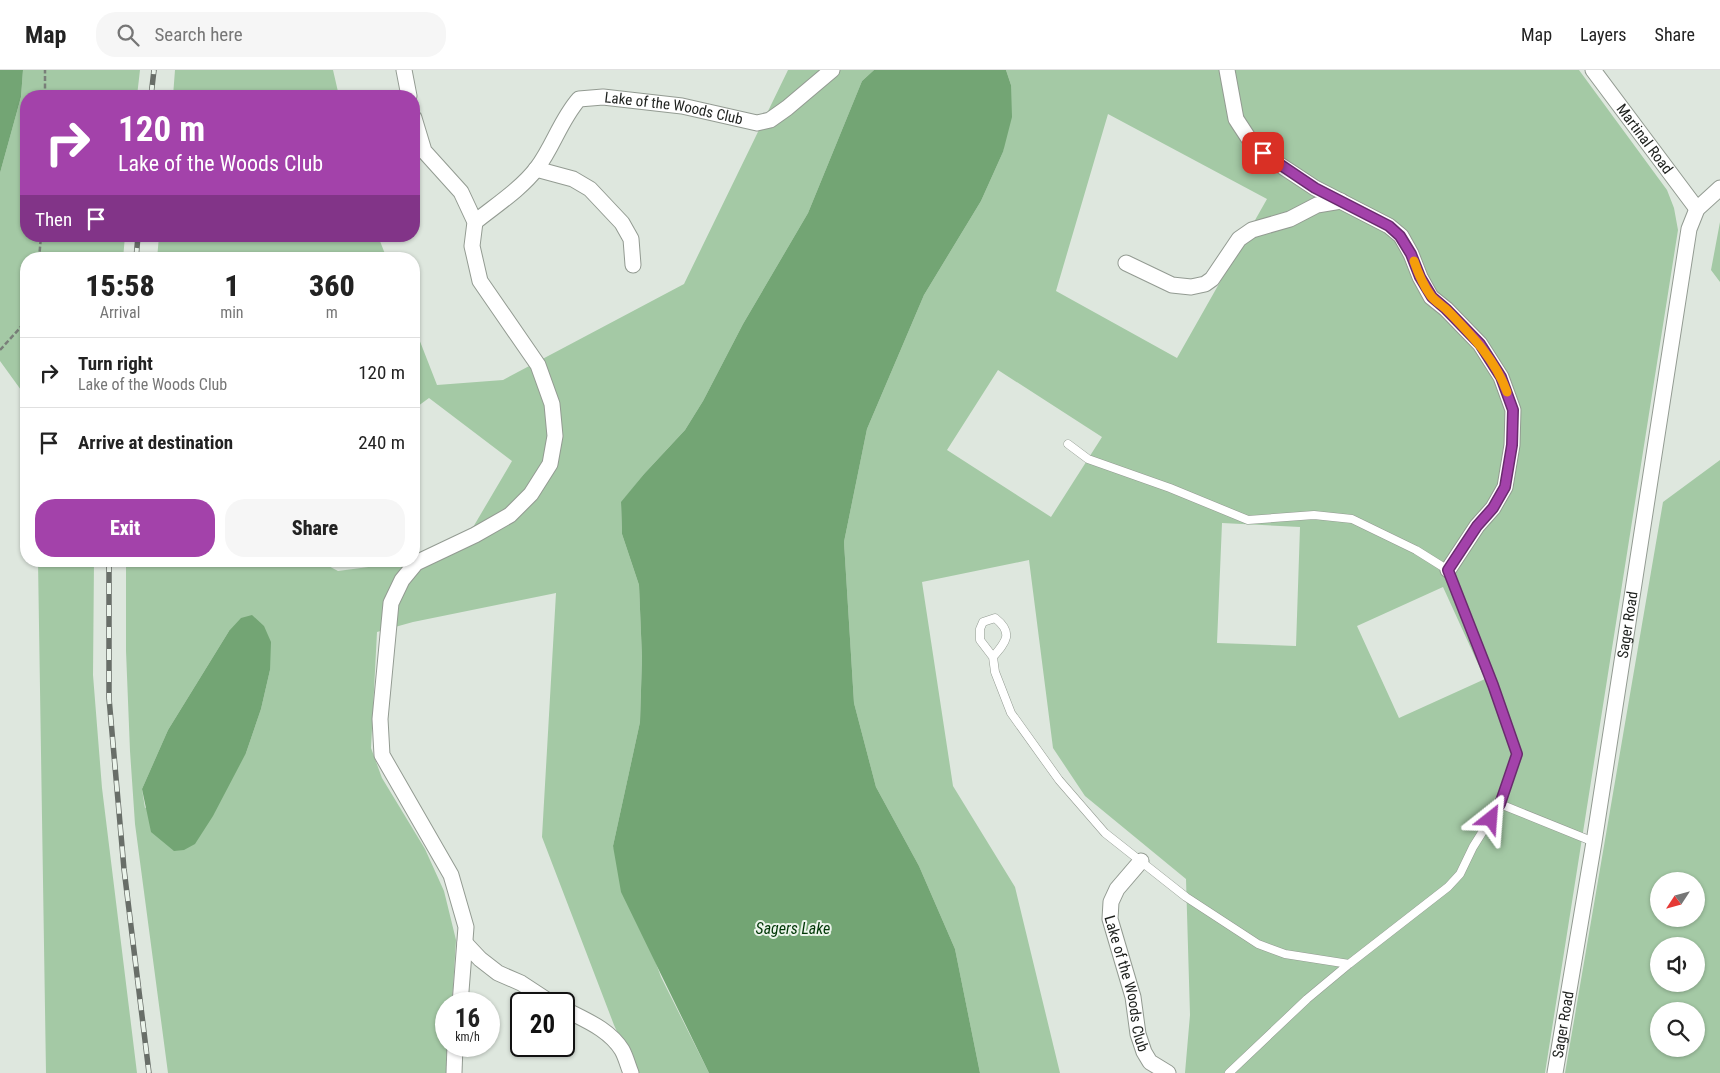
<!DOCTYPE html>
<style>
body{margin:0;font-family:"Roboto Condensed",sans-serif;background:#f6f6f6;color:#222;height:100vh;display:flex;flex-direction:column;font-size:19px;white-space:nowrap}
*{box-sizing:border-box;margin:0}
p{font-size:16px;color:#767676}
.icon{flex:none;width:28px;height:28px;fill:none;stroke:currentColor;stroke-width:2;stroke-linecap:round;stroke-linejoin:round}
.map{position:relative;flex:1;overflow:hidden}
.side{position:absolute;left:20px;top:182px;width:400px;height:315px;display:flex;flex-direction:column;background:#fff;border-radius:20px;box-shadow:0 1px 4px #0004}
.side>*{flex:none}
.top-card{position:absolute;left:20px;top:20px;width:400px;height:152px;border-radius:20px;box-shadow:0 1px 4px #0004;background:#a342aa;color:#fff;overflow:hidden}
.needle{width:32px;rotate:234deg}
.controls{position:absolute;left:1650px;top:802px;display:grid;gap:10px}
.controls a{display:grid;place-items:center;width:55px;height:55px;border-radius:50%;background:#fff;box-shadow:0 1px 4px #0004;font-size:25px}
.speed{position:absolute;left:435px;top:922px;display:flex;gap:10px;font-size:25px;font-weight:700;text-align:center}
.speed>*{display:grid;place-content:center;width:65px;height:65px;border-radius:50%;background:#fff;box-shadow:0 1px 4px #0004;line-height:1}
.speed small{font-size:12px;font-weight:400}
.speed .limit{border:2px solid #111;border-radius:8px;background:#fff;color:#111}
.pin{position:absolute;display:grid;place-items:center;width:42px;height:42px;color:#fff;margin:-21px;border-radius:10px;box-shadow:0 2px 8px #0006}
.me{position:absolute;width:55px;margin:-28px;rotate:28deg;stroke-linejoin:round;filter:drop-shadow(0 0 4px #0008)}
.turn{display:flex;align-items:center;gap:18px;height:105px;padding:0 15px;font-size:22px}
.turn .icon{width:65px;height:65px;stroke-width:2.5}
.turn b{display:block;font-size:35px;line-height:42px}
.then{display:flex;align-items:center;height:48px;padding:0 15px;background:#0003;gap:10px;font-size:19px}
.eta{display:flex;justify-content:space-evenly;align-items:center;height:85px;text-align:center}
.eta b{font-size:30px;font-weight:800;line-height:35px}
.action{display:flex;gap:10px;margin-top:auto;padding:10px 15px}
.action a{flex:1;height:58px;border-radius:20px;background:#a342aa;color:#fff;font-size:20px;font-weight:800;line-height:58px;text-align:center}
.action a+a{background:#f6f6f6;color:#222}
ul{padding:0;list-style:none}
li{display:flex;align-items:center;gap:15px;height:70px;padding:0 15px;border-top:1px solid #e0e0e0}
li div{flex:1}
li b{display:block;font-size:19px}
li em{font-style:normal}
header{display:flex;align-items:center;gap:30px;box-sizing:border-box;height:70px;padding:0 25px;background:#fff;border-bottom:1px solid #e0e0e0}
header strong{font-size:24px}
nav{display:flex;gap:28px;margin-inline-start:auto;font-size:18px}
.search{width:350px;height:45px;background:#f6f6f6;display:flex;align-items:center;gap:12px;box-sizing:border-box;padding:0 18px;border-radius:20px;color:#767676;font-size:19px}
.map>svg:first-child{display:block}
.green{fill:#a4c9a5;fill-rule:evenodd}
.water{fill:#73a574}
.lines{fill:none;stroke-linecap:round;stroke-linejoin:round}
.service-casing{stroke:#939b92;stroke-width:9}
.minor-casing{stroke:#939b92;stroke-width:17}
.path{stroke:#797f79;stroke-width:2.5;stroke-dasharray:5 2.5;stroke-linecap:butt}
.service{stroke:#fff;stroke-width:8}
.minor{stroke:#fff;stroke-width:15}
.rail-casing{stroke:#686e68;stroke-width:5.5}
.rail{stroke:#ebf4eb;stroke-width:4;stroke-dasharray:11;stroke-linecap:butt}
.route-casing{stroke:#6a2b6e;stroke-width:12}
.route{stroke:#a342aa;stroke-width:9}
.slow{stroke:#f59e0b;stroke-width:9}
.labels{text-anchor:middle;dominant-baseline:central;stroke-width:4;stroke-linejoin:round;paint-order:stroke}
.street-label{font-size:15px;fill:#1e211e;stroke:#ebf4eb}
.water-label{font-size:16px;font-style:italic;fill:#003706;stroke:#ebf4eb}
</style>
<header>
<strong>Map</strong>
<div class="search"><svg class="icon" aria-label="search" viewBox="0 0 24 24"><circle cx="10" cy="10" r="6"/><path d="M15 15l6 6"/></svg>Search here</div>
<nav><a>Map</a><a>Layers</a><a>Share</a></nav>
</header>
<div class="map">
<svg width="1720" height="1003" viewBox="0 0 1720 1003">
<rect width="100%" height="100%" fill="#dee7de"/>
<!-- green -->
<path class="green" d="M23 0H140L137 26H26V166H125L123 189H26V336L21 320 0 291V103L21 27Z
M175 0H333L339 26H173Z
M788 0H874L862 11 808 143 743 254 703 331 685 360 644 404 621 433 622 464 639 515 642 588 640 652 613 776 661 907 709 1003H636L614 955 542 767 556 523 413 552 377 562 371 678 382 708 425 779 444 821 456 870 452 934H446V976H449L448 1003H168L135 754 130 681 126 581V491H319L338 501 414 491 472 459 512 391 429 328 414 339V256L437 315 503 310 684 214ZM229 561 270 600 261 639 246 683 145 738 142 719 168 660Z
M1006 0H1579L1667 120 1674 138 1678 160 1545 1003H1185L1190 945 1186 809 1085 726 1053 678 1029 490 922 512 953 716 1015 817 1060 1003H980L955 879 919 796 876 717 854 633 844 472 867 359 924 225 981 131 1003 82 1011 15ZM1108 44 1267 129 1177 288 1056 221ZM998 300 1102 367 1051 447 947 380ZM1222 453 1300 457 1296 576 1217 573ZM1443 517 1485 609 1399 648 1357 556Z
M1720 152V212L1711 200Z
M159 166H378L387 189H157Z
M1720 390V1003H1565L1663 432ZM1696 811V849H1659V811ZM1696 876V914H1659V876ZM1696 941V979H1659V941Z
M38 491H94L93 605 102 718 137 1003H46Z"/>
<!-- water -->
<path class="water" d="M0 0H23L21 27 0 103Z
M874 0H1006L1011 15 1012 47 1003 82 981 131 924 225 867 359 844 472 854 633 876 717 919 796 955 879 980 1003H709L621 822 613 776 640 652 642 588 639 515 622 464 621 432 644 404 685 360 703 331 743 254 808 143 862 11Z
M252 545 264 556 271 572 270 600 261 639 246 683 213 746 195 774 184 780 174 781 151 762 142 719 168 660 229 561 241 548Z"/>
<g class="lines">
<defs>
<path id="service" d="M1068 374 1088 389 1170 418 1248 450 1314 445 1352 449 1416 480 1448 500 1493 615 1517 684 1500 734 1594 772
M993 587C1006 572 1014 563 995 548L983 552 980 559V570L993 587 995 602 1011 643 1059 710 1105 763 1186 827 1258 874 1285 884 1349 894
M1229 1003 1307 929 1349 894 1448 817 1460 804 1473 777 1500 734"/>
<g id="minor">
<path d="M404 0 409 26"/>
<path d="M1227 0 1236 49 1253 75 1274 91 1315 118 1389 156 1401 166 1411 184 1420 207 1431 227 1446 239 1480 274 1501 307 1513 340 1512 375 1505 417 1493 438 1477 456 1448 500"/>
<path id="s1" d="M1593 0 1697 139"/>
<path d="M414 48 424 81 461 122 475 152 472 176 480 211 538 295 552 334 555 366 550 394 531 424 510 445 475 465 416 493 402 510 391 533 380 649 382 685 451 805 466 857 460 934"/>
<path d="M536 99 573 109 590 119 622 153 631 169 633 195"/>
<path id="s2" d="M475 152C496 135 521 119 537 98 553 77 561 49 579 29L603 27 682 36 757 53 770 50 787 38 832 0"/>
<path d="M1126 193 1172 215 1191 217 1205 214 1212 209 1239 169 1252 160 1290 149 1317 135 1341 131"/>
<path id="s3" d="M1141 791 1117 819 1111 832 1110 849 1133 927 1138 964 1144 982 1150 992 1168 1003"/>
<path d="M465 873 480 889 498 903 521 913 553 934"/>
<path d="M564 939C585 950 609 959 622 980 626 987 628 996 631 1003"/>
<path d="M454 1003 455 976"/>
<path id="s4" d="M1555 1003 1594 772 1689 159 1697 139 1720 118"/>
</g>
</defs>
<!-- service casing -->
<use href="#service" class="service-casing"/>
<!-- minor casing -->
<use href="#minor" class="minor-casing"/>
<!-- path -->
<path class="path" d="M45 26V0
M39 189 41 166
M0 280 20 258 26 249"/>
<!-- service -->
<use href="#service" class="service"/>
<!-- minor -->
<use href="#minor" class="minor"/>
<defs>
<path id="rail" d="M151 26 154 0
M136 189 138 166
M109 491V628L124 799 149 1003"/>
</defs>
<!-- rail casing -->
<use href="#rail" class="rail-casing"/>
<!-- rail -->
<use href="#rail" class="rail"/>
</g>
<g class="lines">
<defs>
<path id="route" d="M1263 83 1315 118 1389 156 1400 166 1411 184 1420 207 1432 227 1446 239 1480 274 1501 307 1513 340 1512 375 1505 417 1493 438 1477 456 1448 500 1493 615 1517 684 1500 734 1491 749"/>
</defs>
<!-- route casing -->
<use href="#route" class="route-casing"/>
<!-- route -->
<use href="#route" class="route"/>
<!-- slow -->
<path class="slow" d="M1414 191C1418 203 1423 215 1431 226 1436 232 1443 236 1448 241 1472 266 1495 289 1507 322"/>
</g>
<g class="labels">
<!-- street labels -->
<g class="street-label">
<text stroke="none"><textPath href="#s2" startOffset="259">Lake of the Woods Club</textPath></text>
<text stroke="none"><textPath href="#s1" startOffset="86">Martinal Road</textPath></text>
<text stroke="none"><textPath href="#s4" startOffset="454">Sager Road</textPath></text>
<text stroke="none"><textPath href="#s3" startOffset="135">Lake of the Woods Club</textPath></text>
<text stroke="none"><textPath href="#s4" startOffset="49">Sager Road</textPath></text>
</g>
<!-- water labels -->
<g class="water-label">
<text x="793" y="858">Sagers Lake</text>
</g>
</g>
</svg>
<div class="controls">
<a><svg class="needle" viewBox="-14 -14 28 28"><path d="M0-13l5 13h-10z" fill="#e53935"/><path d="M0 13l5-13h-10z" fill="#767676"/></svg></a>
<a><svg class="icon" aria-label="sound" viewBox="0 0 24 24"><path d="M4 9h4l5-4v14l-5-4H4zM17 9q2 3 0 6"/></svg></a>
<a><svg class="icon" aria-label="search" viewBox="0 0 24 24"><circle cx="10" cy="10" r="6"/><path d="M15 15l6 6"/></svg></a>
</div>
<div class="speed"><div>16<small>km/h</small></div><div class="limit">20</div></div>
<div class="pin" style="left:1263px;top:83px;background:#d93025"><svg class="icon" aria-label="arrive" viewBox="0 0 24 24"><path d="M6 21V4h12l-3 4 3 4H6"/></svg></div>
<svg class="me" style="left:1491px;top:749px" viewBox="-20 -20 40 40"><path d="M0-17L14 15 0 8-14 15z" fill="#a342aa" stroke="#fff" stroke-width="4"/></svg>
<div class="top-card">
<div class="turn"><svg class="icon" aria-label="right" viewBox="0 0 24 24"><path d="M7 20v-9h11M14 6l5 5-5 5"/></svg><div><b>120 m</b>Lake of the Woods Club</div></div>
<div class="then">Then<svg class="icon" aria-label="arrive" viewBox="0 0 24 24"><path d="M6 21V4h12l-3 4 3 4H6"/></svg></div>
</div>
<section class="side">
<div class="eta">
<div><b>15:58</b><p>Arrival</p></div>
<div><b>1</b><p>min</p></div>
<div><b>360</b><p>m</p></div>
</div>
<ul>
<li><svg class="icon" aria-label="right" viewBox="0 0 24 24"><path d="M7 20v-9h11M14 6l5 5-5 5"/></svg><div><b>Turn right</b><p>Lake of the Woods Club</p></div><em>120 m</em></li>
<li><svg class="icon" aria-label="arrive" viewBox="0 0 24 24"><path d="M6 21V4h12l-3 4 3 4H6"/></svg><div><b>Arrive at destination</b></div><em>240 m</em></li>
</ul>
<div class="action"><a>Exit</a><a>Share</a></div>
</section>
</div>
